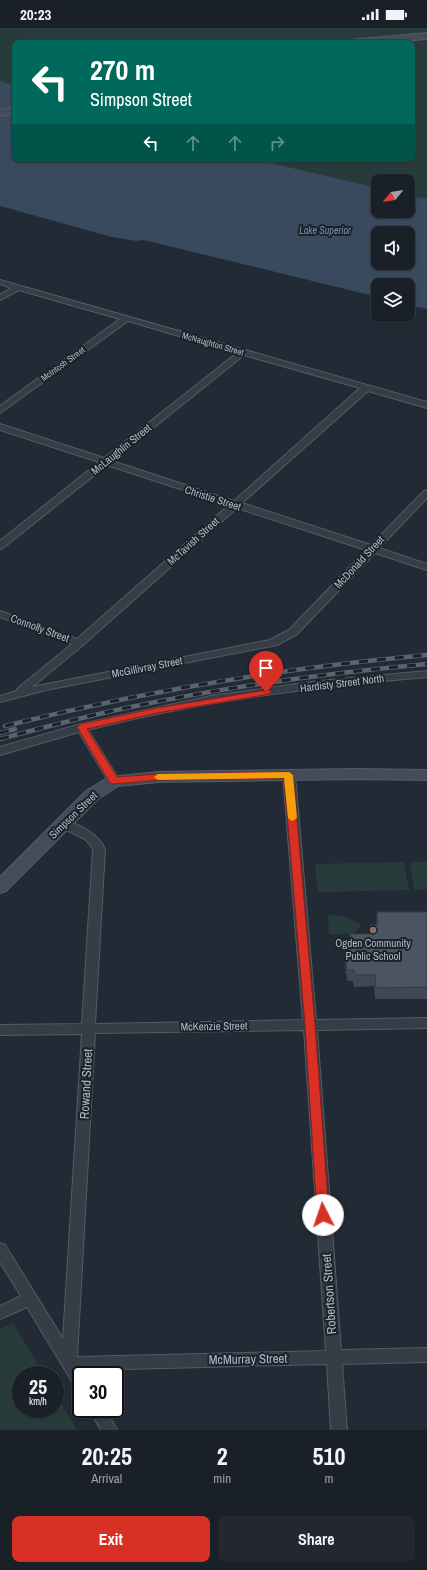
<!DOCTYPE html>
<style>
body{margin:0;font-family:"Archivo Narrow",sans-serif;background:#232830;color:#f1f3f6;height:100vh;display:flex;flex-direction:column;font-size:15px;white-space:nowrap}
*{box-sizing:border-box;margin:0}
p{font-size:13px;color:#9fa3a8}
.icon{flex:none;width:22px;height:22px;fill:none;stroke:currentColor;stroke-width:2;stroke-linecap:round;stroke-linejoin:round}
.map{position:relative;height:1402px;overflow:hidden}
.side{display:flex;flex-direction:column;background:#1a2028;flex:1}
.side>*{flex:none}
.top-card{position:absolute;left:12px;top:12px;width:403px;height:122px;border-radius:8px;box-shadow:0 1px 3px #0004,0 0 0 1px #383e45;background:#00695c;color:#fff;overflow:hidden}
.needle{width:26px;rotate:240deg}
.fabs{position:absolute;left:371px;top:146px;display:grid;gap:8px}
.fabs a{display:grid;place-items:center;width:44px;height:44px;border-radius:8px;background:#1a2028;box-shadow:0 1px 3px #0004,0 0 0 1px #383e45;font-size:20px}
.speed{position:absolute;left:12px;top:1338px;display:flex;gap:8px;font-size:20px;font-weight:700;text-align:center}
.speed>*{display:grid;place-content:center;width:52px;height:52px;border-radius:50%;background:#1a2028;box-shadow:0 1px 3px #0004,0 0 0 1px #383e45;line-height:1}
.speed small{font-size:10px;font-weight:400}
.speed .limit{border:2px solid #111;border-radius:6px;background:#fff;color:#111}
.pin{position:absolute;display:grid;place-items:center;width:34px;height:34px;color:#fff;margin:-41px -17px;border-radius:50% 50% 50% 0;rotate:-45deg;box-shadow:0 0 4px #0007}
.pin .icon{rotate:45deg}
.me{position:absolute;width:44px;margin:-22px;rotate:356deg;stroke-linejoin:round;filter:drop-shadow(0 0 3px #0008)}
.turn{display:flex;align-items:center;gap:14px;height:84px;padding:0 12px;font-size:18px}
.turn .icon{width:52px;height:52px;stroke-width:2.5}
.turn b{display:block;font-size:28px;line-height:34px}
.lanes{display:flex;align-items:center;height:38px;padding:0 12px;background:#0003;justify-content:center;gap:20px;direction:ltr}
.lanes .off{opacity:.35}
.eta{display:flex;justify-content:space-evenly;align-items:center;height:68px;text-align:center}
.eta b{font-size:24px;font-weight:700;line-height:28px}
.primary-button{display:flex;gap:8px;margin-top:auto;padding:8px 12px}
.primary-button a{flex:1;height:46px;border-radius:8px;background:#d93025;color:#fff;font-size:16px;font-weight:700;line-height:46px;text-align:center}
.primary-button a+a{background:#232830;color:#f1f3f6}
.status{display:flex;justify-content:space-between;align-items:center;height:28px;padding:0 20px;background:#1a2028;direction:ltr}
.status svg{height:11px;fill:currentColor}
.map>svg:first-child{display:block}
.green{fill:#283b3b}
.water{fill:#39495e;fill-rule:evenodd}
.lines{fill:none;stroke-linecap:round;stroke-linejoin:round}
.street-casing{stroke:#535b64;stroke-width:2}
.secondary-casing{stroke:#535b64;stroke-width:2}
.street{fill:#353d46;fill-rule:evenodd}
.secondary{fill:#444c59;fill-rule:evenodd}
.rail-casing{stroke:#5a636f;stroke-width:4.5}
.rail{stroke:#1b222b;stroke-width:3;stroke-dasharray:9;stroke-linecap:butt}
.wall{fill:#404953}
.building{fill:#4b5561;stroke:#343c44}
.route{fill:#d93025;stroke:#8d1f18}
.slow{fill:#f59e0b}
.education-dot{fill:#8d6e63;stroke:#1b222b;stroke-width:1.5}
.labels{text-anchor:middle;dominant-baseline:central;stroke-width:4;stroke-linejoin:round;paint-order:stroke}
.far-street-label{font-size:9px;fill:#b0b8c3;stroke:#1b222b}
.far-water-label{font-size:10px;font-style:italic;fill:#7b8fa9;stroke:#1b222b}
.street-label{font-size:11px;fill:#b0b8c3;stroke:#1b222b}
.poi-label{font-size:11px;fill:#b0b8c3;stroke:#1b222b}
.near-street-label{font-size:13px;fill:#b0b8c3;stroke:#1b222b}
</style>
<div class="status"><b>20:23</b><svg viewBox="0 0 49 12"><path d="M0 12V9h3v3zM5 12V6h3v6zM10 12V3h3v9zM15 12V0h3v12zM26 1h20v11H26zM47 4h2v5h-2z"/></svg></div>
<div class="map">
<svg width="427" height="1402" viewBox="0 0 427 1402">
<rect width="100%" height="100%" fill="#222b35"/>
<!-- green -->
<path class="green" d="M0 0H427V171L408 167V153H378V160L254 131H412V15H15V58L0 53Z
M404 834 409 862 318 864 315 836Z
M410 834H427V861L414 862Z
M328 887C342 887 350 890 361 897L354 906H329Z
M13 1295 44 1347H21V1381H55V1365L77 1402H0V1301Z"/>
<!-- water -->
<path class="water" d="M0 53 15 58V131H254L378 160V183H408V167L427 171V281L408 277V257H378V269L144 212 137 213 112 209 0 178ZM378 205H408V235H378Z"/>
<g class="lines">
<defs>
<path id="street" d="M0 252 427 374V380L368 363 242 475 371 517 424 463 427 462V470L379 520 427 536V542L375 525 297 606 277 617 46 662 0 674V668L16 663 17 661 72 616 0 589V583L77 611 229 477 107 437 3 520 0 521V513L99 434 0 402V396L104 430 237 325 128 293 0 385V378L120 291 19 262 0 272V267L11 260 0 256ZM244 327 360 360 234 473 112 433ZM237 480 366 522 289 602 270 612 32 659 83 617Z
M427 643V649C313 659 199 673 88 702L120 753 118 756H110L79 704 0 727V719L81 696 211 668 319 653Z
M289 743 293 744 295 747 316 992 427 990V1000L317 1002 341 1322 427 1320V1334L342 1336 347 1402H331L327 1336 82 1342 85 1347H81V1362L76 1360 27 1279 0 1291V1278L21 1268 0 1234V1215L5 1217 63 1311 82 1006 0 1007V997L82 996 93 821 85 811 60 799 58 796 60 793 64 792C81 797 97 805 105 821L95 996 303 992 283 747 285 744ZM304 1002 326 1323 77 1329 95 1005Z
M89 1381H105L117 1402H101Z"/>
<path id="secondary" d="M427 5V11L374 15H346L350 12Z
M15 79V85L0 88V82Z
M356 741 427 742V752L356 751 158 754 118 758 98 771 6 863 0 865V849L86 763 109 749 158 744Z"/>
</defs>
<!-- street casing -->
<use href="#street" class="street-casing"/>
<!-- secondary casing -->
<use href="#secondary" class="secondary-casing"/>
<!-- street -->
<use href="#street" class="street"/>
<!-- secondary -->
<use href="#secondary" class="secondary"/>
<defs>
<path id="rail" d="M5 698C144 663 284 640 427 627
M0 705 15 701
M0 711C45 699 90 687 136 678 232 658 329 645 427 636"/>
</defs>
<!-- rail casing -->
<use href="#rail" class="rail-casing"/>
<!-- rail -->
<use href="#rail" class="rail"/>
</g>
<!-- wall -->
<path class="wall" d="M377 884H427V971H375L374 958 354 959 353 953H347L344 923V911H350V906H369L370 897H376Z"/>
<!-- building -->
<path class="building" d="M377 884H427V959L376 960 375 947H355L354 942H347L344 911H351L350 906H371L370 897H378Z"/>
<!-- route -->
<path class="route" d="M266 662H270L271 664 270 666 157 685 87 701 117 749 158 746 289 744 293 747 315 997 329 1187 328 1190 323 1192 319 1190 317 1187 305 997 284 750 158 752 114 756 110 755 77 699 81 696 157 680Z"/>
<!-- slow -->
<path class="slow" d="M289 744 293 747 297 790 292 793 288 790 284 750 158 752 154 749 158 746Z"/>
<!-- markers -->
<circle class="education-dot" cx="373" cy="902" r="4"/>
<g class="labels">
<!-- far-street labels -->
<g class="far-street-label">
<text transform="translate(213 316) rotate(16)">McNaughton Street</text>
<text transform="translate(63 336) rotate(-36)">McIntosh Street</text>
</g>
<!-- far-water labels -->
<g class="far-water-label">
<text x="325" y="202">Lake Superior</text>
</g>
<!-- street labels -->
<g class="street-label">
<text transform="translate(121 421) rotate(-39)">McLaughlin Street</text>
<text transform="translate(213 470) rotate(18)">Christie Street</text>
<text transform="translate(193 513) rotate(-42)">McTavish Street</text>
<text transform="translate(359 534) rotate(-47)">McDonald Street</text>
<text transform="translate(40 600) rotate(20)">Connolly Street</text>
<text transform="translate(147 639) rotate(-11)">McGillivray Street</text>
<text transform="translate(342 655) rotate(-7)">Hardisty Street North</text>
<text transform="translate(73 787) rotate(-44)">Simpson Street</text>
<text transform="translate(214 998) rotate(-1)">McKenzie Street</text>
</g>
<!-- poi labels -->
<g class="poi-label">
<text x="373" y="915">Ogden Community<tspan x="373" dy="13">Public School</tspan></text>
</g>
<!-- near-street labels -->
<g class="near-street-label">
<text transform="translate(86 1056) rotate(-87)">Rowand Street</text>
<text transform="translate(329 1266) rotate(-94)">Robertson Street</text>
<text transform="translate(248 1331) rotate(-1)">McMurray Street</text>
</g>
</g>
</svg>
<div class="fabs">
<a><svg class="needle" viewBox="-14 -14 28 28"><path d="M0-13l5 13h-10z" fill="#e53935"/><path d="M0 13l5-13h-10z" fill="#9fa3a8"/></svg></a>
<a><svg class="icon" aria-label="sound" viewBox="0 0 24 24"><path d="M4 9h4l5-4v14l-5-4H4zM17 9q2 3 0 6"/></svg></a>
<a><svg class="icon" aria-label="layers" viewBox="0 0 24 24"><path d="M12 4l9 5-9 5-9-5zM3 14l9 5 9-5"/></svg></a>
</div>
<div class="speed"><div>25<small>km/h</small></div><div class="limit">30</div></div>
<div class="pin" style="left:266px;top:664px;background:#d93025"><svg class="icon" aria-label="arrive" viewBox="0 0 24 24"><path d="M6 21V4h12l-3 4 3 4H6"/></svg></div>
<svg class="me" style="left:323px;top:1187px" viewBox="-20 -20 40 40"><circle r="19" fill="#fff"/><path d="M0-13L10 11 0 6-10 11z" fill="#d93025"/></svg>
<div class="top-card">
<div class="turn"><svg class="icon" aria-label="left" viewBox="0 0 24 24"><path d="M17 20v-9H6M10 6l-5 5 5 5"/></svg><div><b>270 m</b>Simpson Street</div></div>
<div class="lanes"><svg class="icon" aria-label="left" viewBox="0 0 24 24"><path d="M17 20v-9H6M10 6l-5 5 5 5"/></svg><svg class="icon off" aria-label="ahead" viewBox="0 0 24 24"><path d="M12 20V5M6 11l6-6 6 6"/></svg><svg class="icon off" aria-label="ahead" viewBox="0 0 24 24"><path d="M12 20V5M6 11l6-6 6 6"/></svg><svg class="icon off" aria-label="right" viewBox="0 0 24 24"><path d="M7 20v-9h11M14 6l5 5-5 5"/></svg></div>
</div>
</div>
<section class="side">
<div class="eta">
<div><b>20:25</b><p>Arrival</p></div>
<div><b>2</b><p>min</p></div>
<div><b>510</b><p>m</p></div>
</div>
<div class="primary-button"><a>Exit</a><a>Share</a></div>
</section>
